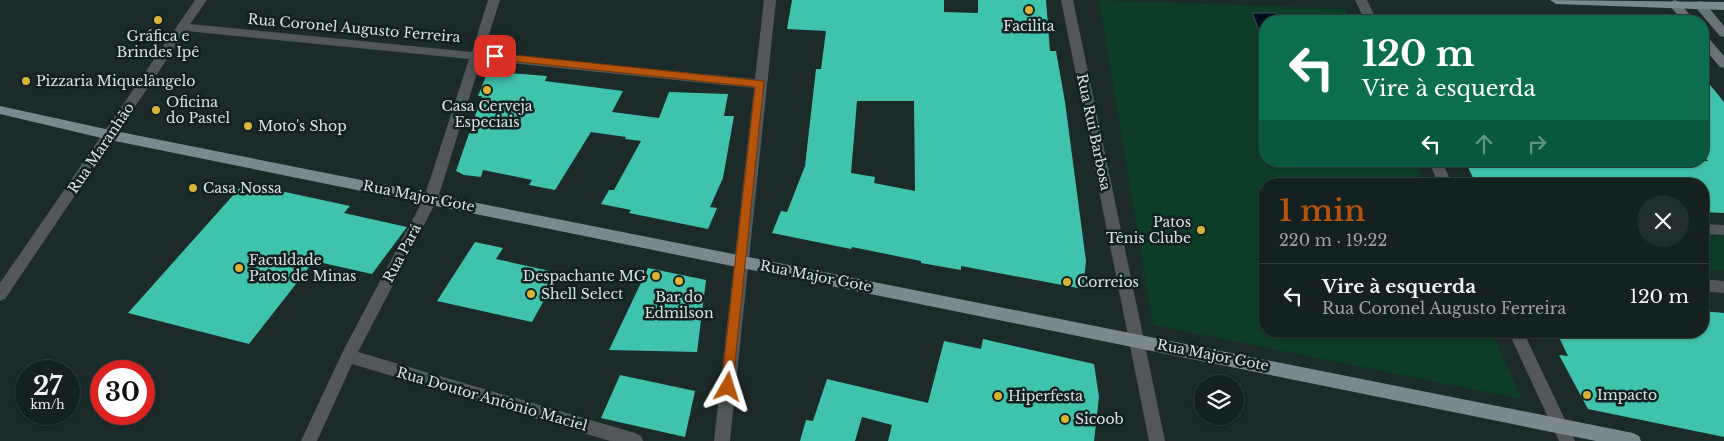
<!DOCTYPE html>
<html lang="pt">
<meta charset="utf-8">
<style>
body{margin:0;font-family:"Libre Baskerville",serif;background:#222d2d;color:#f1f3f6;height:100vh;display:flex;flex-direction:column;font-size:19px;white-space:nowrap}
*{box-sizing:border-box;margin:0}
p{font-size:16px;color:#9da3a5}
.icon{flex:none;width:28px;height:28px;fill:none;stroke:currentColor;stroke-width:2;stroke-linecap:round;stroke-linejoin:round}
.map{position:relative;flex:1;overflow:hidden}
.panel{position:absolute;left:1259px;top:178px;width:450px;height:160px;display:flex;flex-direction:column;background:#152020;border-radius:20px;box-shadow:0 1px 4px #0004,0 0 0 1px #343e3e}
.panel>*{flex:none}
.top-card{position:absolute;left:1259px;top:15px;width:450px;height:152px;border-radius:20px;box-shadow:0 1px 4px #0004,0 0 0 1px #343e3e;background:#0b6e4f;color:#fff;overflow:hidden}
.buttons{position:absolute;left:1194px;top:375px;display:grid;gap:10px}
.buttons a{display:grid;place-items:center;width:50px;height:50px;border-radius:50%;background:#152020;box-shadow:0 1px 4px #0004,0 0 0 1px #343e3e;font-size:25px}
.speed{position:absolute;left:15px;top:360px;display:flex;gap:10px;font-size:25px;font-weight:700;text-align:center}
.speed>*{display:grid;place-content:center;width:65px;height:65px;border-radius:50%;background:#152020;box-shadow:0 1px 4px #0004,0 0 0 1px #343e3e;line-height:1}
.speed small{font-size:12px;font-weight:400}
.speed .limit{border:8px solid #d22;background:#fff;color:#111}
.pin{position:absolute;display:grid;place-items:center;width:42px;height:42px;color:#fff;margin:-21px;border-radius:10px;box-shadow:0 2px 8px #0006}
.me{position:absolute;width:55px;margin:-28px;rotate:6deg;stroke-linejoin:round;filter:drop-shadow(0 0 4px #0008)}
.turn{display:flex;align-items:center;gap:18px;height:105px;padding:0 20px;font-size:22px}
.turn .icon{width:65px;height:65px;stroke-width:2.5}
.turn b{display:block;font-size:35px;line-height:42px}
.lanes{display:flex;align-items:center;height:48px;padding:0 20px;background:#0003;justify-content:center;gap:25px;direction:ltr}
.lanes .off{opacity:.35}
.round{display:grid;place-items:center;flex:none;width:52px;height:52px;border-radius:26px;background:#222d2d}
.head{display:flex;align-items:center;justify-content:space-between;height:85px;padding:0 20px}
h1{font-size:30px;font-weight:600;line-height:38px;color:#b45309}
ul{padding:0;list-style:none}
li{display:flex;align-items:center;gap:15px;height:65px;padding:0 20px;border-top:1px solid #343e3e}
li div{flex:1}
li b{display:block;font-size:19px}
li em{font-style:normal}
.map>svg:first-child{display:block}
.green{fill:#0d3d26}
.water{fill:#000f20;stroke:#414e5a}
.building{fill:#40c3ad;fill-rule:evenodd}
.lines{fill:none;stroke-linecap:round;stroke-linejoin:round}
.minor{fill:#52585a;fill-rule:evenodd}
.tertiary{fill:#52585a;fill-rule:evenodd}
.secondary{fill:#697377;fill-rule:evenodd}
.primary{fill:#7c888d;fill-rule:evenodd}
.route{fill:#b45309;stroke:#753606}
.poi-dot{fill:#d7b434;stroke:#122021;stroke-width:2}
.labels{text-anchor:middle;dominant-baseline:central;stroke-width:5;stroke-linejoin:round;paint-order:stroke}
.poi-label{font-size:14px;fill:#d9e1e2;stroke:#122021;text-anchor:start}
.street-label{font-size:14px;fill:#d9e1e2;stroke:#122021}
</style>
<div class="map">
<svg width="1724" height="441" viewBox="0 0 1724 441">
<rect width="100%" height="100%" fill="#1c2a2a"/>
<!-- green -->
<path class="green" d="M1099 0 1345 9 1351 21H1265V161H1414L1425 184H1265V331H1491L1522 399 1153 325Z
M1702 235 1724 236V271L1703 269Z"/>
<!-- water -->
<path class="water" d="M1252 13H1277L1280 21H1265V45Z
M1371 331H1458L1460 337 1373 336Z"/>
<!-- building -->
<path class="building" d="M792 0H944V12L978 13V0H1046L1050 51H1056L1065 102 1086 261 1083 289 961 266V270L921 263V261L852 247 851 249 772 233 781 211 787 212 805 166 816 69H821L826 31 787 29ZM857 101H914L915 191 874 183 875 177 851 173Z
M509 73 547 76 545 81 623 91 612 112 659 118 669 92 728 94 724 116H734L723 178 710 207 717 208 708 229 629 213 631 210 601 204 609 190H614L641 141 625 139 626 137 591 132 555 190 529 185 532 180 483 170 481 177 464 175 456 171 482 96H478L486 76H508Z
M1702 75 1724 102V213L1702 212V184H1476L1465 161H1497L1500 167 1548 168 1544 161H1708L1702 154Z
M244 183 350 206 344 213 407 227 372 274 314 261 249 344 128 313Z
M475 242 503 248 496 259 559 273 532 322 437 301Z
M648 268 706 280 697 352 609 350Z
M1702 311 1724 313V437L1588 409 1559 355 1568 356 1556 331H1702Z
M983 339 1094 364 1099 397 1094 441H888L892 425 862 417 855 441H800L806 420 813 421 827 379 928 403 944 341 981 349Z
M620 375 695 391 685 437 601 418Z"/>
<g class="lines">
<!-- minor -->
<path class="minor" d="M195 0H207L190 24 472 52 488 0H500L483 53 755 79 764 0H776L730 441H714L754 88 481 60 438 198 358 352 635 433 641 436 643 441H610L352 364 317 441H301L343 351 424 198 469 59 186 31 5 299 0 301V283Z
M1061 0H1073L1165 441H1149Z
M1355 0H1367L1377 21H1365Z
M1429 161H1442L1452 184H1438Z
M1508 331H1523L1575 441H1559Z"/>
<!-- tertiary -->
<path class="tertiary" d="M1702 224 1724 225V235L1702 234Z
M1702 279 1724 281V293L1702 291Z"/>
<!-- secondary -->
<path class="secondary" d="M1674 0 1678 1 1695 21H1683L1668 4Z
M1700 1 1704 2 1724 26V37L1720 36 1696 8V2Z
M1702 34 1706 35 1724 56V68L1720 67 1702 46Z"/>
<!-- primary -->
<path class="primary" d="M1550 0 1724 2V10L1556 4Z
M0 106 110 130 1633 433 1639 436 1641 441H1596L110 140 0 114Z"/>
</g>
<!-- route -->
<path class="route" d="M495 53 764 81 732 391H723L721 387 755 87 492 59V54Z"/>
<!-- markers -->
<g class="poi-dot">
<circle cx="1029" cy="10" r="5"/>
<circle cx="158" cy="20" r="5"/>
<circle cx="26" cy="81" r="5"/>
<circle cx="487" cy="90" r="5"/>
<circle cx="156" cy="110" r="5"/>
<circle cx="248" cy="126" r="5"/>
<circle cx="193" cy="188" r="5"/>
<circle cx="1201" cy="230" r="5"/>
<circle cx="239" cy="268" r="5"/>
<circle cx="656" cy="276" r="5"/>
<circle cx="679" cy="281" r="5"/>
<circle cx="1067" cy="282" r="5"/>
<circle cx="531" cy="294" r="5"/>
<circle cx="1587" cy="395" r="5"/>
<circle cx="998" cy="396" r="5"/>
<circle cx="1065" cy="419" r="5"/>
</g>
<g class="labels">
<!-- poi labels -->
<g class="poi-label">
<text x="1029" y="26" text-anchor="middle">Facilita</text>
<text x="158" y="36" text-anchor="middle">Gráfica e<tspan x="158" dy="16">Brindes Ipê</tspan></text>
<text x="36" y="81">Pizzaria Miquelângelo</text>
<text x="166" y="102">Oficina<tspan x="166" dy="16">do Pastel</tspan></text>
<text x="487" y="106" text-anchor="middle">Casa Cerveja<tspan x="487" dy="16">Especiais</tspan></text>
<text x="258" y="126">Moto's Shop</text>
<text x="203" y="188">Casa Nossa</text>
<text x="1191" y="222" text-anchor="end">Patos<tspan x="1191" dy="16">Tênis Clube</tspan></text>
<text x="249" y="260">Faculdade<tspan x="249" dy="16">Patos de Minas</tspan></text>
<text x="646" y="276" text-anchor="end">Despachante MG</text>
<text x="1077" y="282">Correios</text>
<text x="541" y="294">Shell Select</text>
<text x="679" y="297" text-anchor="middle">Bar do<tspan x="679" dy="16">Edmilson</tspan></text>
<text x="1597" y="395">Impacto</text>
<text x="1008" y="396">Hiperfesta</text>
<text x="1075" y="419">Sicoob</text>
</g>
<!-- street labels -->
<g class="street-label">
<text transform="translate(354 28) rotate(5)">Rua Coronel Augusto Ferreira</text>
<text transform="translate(1094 132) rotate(78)">Rua Rui Barbosa</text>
<text transform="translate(101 148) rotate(-56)">Rua Maranhão</text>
<text transform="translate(419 196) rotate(11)">Rua Major Gote</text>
<text transform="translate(402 253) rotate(-62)">Rua Pará</text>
<text transform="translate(816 276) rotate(11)">Rua Major Gote</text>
<text transform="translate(1213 355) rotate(11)">Rua Major Gote</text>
<text transform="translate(492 399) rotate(16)">Rua Doutor Antônio Maciel</text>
</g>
</g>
</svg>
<div class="buttons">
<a><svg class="icon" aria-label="layers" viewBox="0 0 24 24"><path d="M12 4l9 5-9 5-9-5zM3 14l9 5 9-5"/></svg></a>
</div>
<div class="speed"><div>27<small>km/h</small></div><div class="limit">30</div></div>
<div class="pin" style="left:495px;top:56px;background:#d93025"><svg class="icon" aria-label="arrive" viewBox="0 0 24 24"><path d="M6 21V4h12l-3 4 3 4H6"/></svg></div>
<svg class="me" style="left:728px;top:387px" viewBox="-20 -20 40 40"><path d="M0-17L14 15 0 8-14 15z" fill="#b45309" stroke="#fff" stroke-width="4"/></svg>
<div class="top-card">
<div class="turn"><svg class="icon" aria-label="left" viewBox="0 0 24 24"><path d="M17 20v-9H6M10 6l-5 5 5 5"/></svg><div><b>120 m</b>Vire à esquerda</div></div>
<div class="lanes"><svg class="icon" aria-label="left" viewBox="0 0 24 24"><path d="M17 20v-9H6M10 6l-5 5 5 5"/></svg><svg class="icon off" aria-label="ahead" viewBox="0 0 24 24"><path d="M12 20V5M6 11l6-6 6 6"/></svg><svg class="icon off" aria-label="right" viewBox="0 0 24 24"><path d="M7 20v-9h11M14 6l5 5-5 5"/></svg></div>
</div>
<section class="panel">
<div class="head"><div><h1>1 min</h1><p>220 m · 19:22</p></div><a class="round"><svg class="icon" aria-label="close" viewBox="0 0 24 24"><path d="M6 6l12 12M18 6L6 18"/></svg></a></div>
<ul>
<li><svg class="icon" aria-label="left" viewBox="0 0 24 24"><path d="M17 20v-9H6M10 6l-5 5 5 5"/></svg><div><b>Vire à esquerda</b><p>Rua Coronel Augusto Ferreira</p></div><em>120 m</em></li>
</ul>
</section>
</div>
